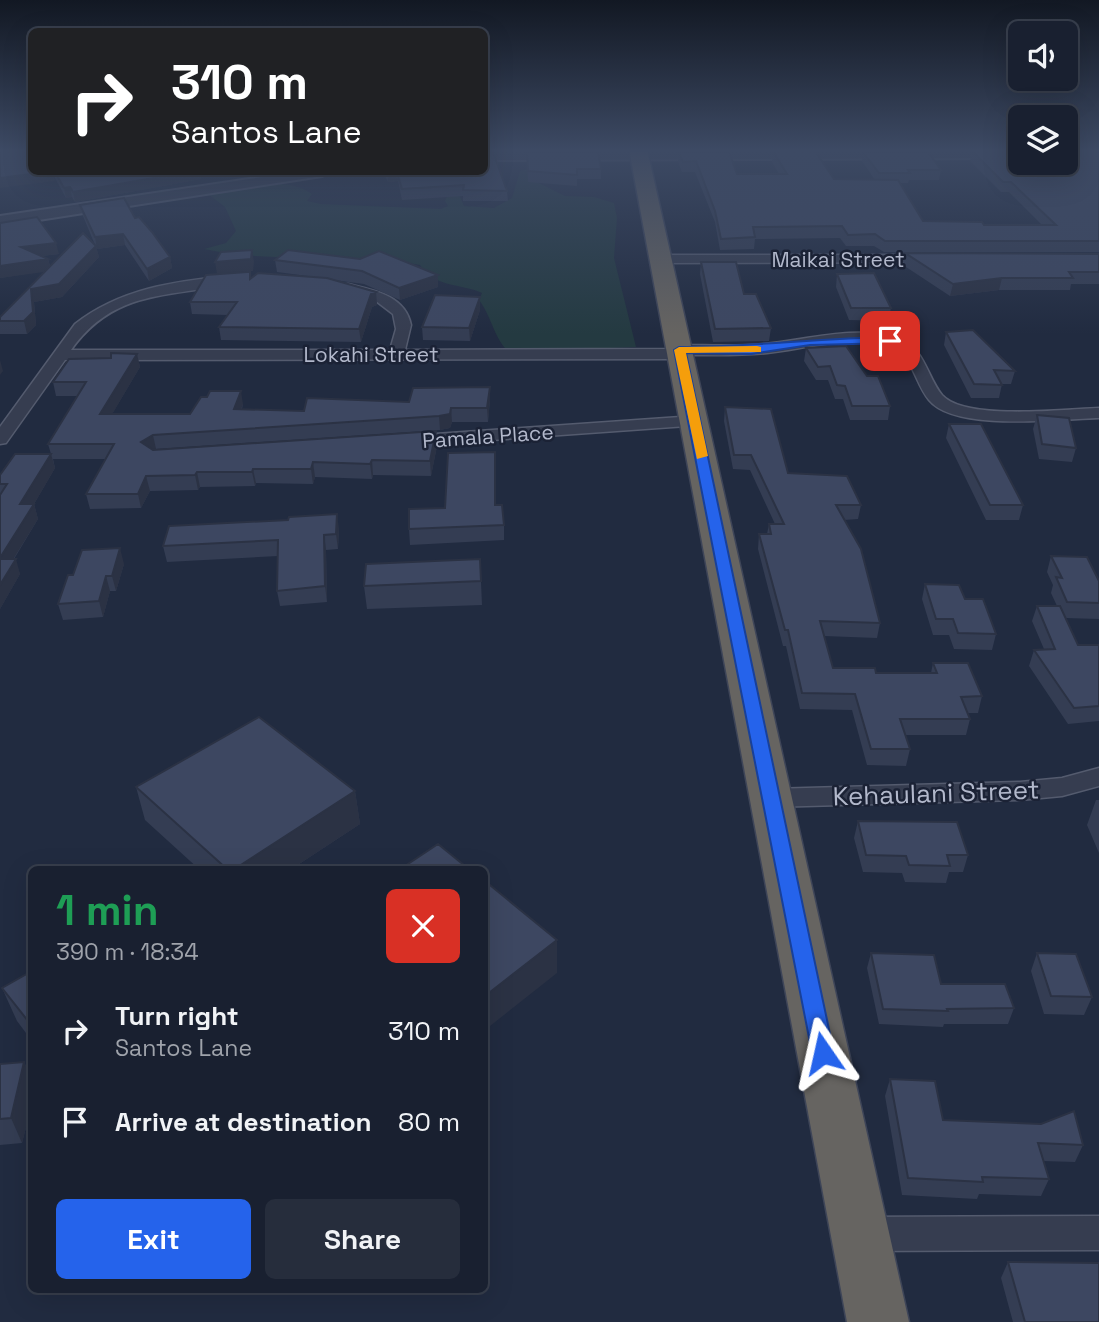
<!DOCTYPE html>
<meta charset="utf-8">
<style>
body{margin:0;font-family:"Space Grotesk",sans-serif;background:#262d3c;color:#f1f3f6;height:100vh;display:flex;flex-direction:column;font-size:26px;white-space:nowrap}
*{box-sizing:border-box;margin:0}
p{font-size:23px;color:#9fa3ab}
.icon{flex:none;width:38px;height:38px;fill:none;stroke:currentColor;stroke-width:2;stroke-linecap:round;stroke-linejoin:round}
.map{position:relative;flex:1;overflow:hidden}
.side{position:absolute;left:28px;top:866px;width:460px;height:427px;display:flex;flex-direction:column;background:#192030;border-radius:10px;box-shadow:0 7px 28px #0002,0 0 0 2px #373e4c}
.side>*{flex:none}
.top-card{position:absolute;left:28px;top:28px;width:460px;height:147px;border-radius:10px;box-shadow:0 7px 28px #0002,0 0 0 2px #373e4c;background:#202124;color:#fff;overflow:hidden}
.buttons{position:absolute;left:1008px;top:21px;display:grid;gap:14px}
.buttons a{display:grid;place-items:center;width:70px;height:70px;border-radius:10px;background:#192030;box-shadow:0 7px 28px #0002,0 0 0 2px #373e4c;font-size:35px}
.pin{position:absolute;display:grid;place-items:center;width:60px;height:60px;color:#fff;margin:-30px;border-radius:14px;box-shadow:0 4px 10px #0006}
.me{position:absolute;width:77px;margin:-38px;rotate:349deg;stroke-linejoin:round;filter:drop-shadow(0 0 5px #0008)}
.turn{display:flex;align-items:center;gap:24px;height:147px;padding:0 28px;font-size:32px}
.turn .icon{width:91px;height:91px;stroke-width:2.5}
.turn b{display:block;font-size:49px;line-height:60px}
.round{display:grid;place-items:center;flex:none;width:74px;height:74px;border-radius:10px;background:#262d3c}
.summary{display:flex;align-items:center;justify-content:space-between;height:119px;padding:0 28px}
h1{font-size:42px;font-weight:700;line-height:52px;color:#1e9e55}
.primary-button{display:flex;gap:14px;margin-top:auto;padding:14px 28px}
.primary-button a{flex:1;height:80px;border-radius:10px;background:#2563eb;color:#fff;font-size:28px;font-weight:700;line-height:80px;text-align:center}
.primary-button a+a{background:#262d3c;color:#f1f3f6}
ul{padding:0;list-style:none}
li{display:flex;align-items:center;gap:21px;height:91px;padding:0 28px}
li div{flex:1}
li b{display:block;font-size:26px}
li em{font-style:normal}
.map>svg:first-child{display:block}
.green{fill:#243a41}
.lines{fill:none;stroke-linecap:round;stroke-linejoin:round}
.minor-casing{stroke:#545b6e;stroke-width:3}
.tertiary-casing{stroke:#545b6e;stroke-width:4}
.trunk-casing{stroke:#3e4558;stroke-width:3}
.minor{fill:#363d50;fill-rule:evenodd}
.tertiary{fill:#363d50;fill-rule:evenodd}
.trunk{fill:#666461;fill-rule:evenodd}
.wall{fill:#343d53}
.shaded-wall{fill:#2b3244}
.building{fill:#3d4761;stroke:#2b3244;stroke-width:2}
.route{fill:#2563eb;stroke:#184099;stroke-width:2}
.slow{fill:#f59e0b}
.labels{text-anchor:middle;dominant-baseline:central;stroke-width:5;stroke-linejoin:round;paint-order:stroke}
.far-street-label{font-size:21px;fill:#b2b8cb;stroke:#1b2235}
.street-label{font-size:26px;fill:#b2b8cb;stroke:#1b2235}
</style>
<div class="map">
<svg width="1099" height="1322" viewBox="0 0 1099 1322">
<rect width="100%" height="100%" fill="#212b40"/>
<!-- green -->
<path class="green" d="M528 169H539V183L565 196 594 197 614 203 617 218 614 258 636 347 509 352C494 339 492 317 479 300L482 293C460 283 435 288 420 265 349 250 275 265 204 249L226 243 236 231 225 207 208 194C240 189 285 174 312 194L307 201 321 204 441 209 448 206 445 201 448 194 464 193 460 197 464 206 494 208 512 198 520 171Z"/>
<g class="lines">
<defs>
<path id="minor" d="M934 255 939 256V262L661 263 654 259 661 255Z
M230 276 237 280 235 283C170 298 115 288 71 350H390L396 329 393 314 376 301 343 291V285L348 284C373 290 405 295 411 325L405 350 672 349 679 345C707 345 736 347 764 344 807 340 855 325 897 338 925 347 926 375 942 395 965 421 1065 409 1099 408V418C1060 419 955 432 929 400 914 382 913 354 889 346 852 334 804 349 767 353 741 356 714 355 687 355L680 359 65 360 6 443 0 444V427L75 324C120 289 174 281 230 276Z
M695 416 701 417 704 421 701 425 407 446 398 441 407 436Z
M1099 768V786L1062 796 1020 800 771 807 762 804 758 798 762 792 771 789 1020 782 1062 778Z
M1099 1216V1250L860 1251 847 1246 842 1234 847 1222 860 1217Z"/>
<path id="tertiary" d="M1020 150V158L485 160V152Z
M297 172H329L322 176 0 226V216Z"/>
<path id="trunk" d="M629 149H647L909 1322H847Z"/>
</defs>
<!-- minor casing -->
<use href="#minor" class="minor-casing"/>
<!-- tertiary casing -->
<use href="#tertiary" class="tertiary-casing"/>
<!-- trunk casing -->
<use href="#trunk" class="trunk-casing"/>
<!-- minor -->
<use href="#minor" class="minor"/>
<!-- tertiary -->
<use href="#tertiary" class="tertiary"/>
<!-- trunk -->
<use href="#trunk" class="trunk"/>
</g>
<!-- wall -->
<path class="wall" d="M1099 150V252H884L874 246H846L840 238 755 239 754 249 720 250 715 222 695 172H682L678 162 679 152 737 174H779L772 162 773 151 834 179 875 180 862 161 863 152 941 170 939 180H909L908 183H899L923 221 984 225H1042L1009 192H1001L970 161 972 151Z
M527 152 601 169V179H577V186L528 182Z
M54 172H200L201 179 75 202 72 197 66 198 55 178Z
M383 172H485L507 191 508 201H463V196L402 200 398 181 388 182Z
M80 205 135 218 170 257 172 268 149 281 125 245 97 249 96 247 99 257 62 297 34 302 36 325 27 334H0V317L45 271 0 278V223L59 254 41 256 48 259 50 266 95 245 83 216Z
M905 253 1099 254V284H1071L1070 290H999L950 296 903 265Z
M275 260 438 275V287L400 300 364 284 334 280 376 292 377 305 372 307 361 342 221 340 219 327 228 315 192 314 190 302 251 278 307 276 277 272Z
M701 262 744 294 771 328 769 341 713 342 700 274Z
M837 274 891 308 888 321 849 320 836 287Z
M480 310 470 341 423 340 422 327Z
M946 332 1015 371 1011 384H1002L999 398H971L944 345Z
M806 348 890 406 888 420H850L843 399H835L828 380H816L804 361Z
M137 354 140 367 112 414H190L243 404 242 409 304 411 409 402 490 400 488 422H452L450 428 440 430 156 449 155 450 437 446 431 476 373 475 372 479 315 477 313 484 256 483 255 486 200 487 198 490 150 491 141 508 90 509 86 494 106 459H53L55 468 34 504 38 519 14 559 20 574 0 609V475L51 454 48 444 78 396H56L53 382 111 358Z
M725 407 788 473 861 505 858 519 844 520 880 623 877 638 824 636 833 668 876 673H931L933 663 982 696 978 713H968L970 719 966 735H905L910 749 906 766 867 765 852 710 800 709 786 646H783L758 549 759 534H767L769 524H775L750 470 733 469 724 421Z
M1037 415 1076 448 1072 462 1039 459 1033 429Z
M949 424 1023 505 1019 520H986L946 438Z
M495 505 504 525V540L410 545 409 529Z
M339 529 338 549 326 550 327 602 280 606 277 591 278 556 167 562 163 546Z
M1051 556 1099 581V619L1065 618 1078 645H1099V721L1068 724 1029 666 1034 650 1044 649 1032 621 1037 606H1057L1051 593 1053 585 1047 572Z
M480 559 482 605 367 609 364 586Z
M124 564 116 591H110L103 617 63 620 58 604Z
M925 584 965 599 996 634 992 650 954 649 949 635H933L922 599Z
M136 787 355 791 360 824 290 870H200L145 820Z
M1096 800H1099V853L1087 825Z
M858 821 968 855 963 872H949L946 883 905 882 902 873 863 872 854 838Z
M871 953 941 984 1014 1008 1008 1024H944L943 1027 879 1024 867 968Z
M1037 953 1092 997 1084 1015 1044 1014 1031 971Z
M32 971V1041L17 1021 2 988Z
M24 1062 32 1078V1104L22 1143 0 1145V1064Z
M890 1079 943 1120 1083 1145 1075 1162 1043 1161 1049 1179 1041 1196 979 1194 977 1199 902 1195 885 1096Z
M1008 1262 1099 1322H1013L1001 1278Z"/>
<!-- shaded-wall -->
<path class="shaded-wall" d="M46 172H53L55 181 0 188V178Z
M188 172H200L201 179 75 202 73 192Z
M388 172H397L398 181 388 182Z
M70 187 72 197 66 198 64 188Z
M123 234 125 245 97 249 95 237Z
M56 243 59 254 24 258 21 247Z
M96 246 99 257 62 297 34 302 36 325 27 334 24 321 31 289Z
M252 250 254 262 253 271 217 274 215 262Z
M170 257 172 268 149 281 147 269Z
M48 259 51 271 0 278V266Z
M438 275V287L400 300 399 288Z
M1002 278 999 290 950 296 953 284Z
M376 292 377 305 372 307 361 342 359 329 371 294Z
M480 297V310L470 341 469 328Z
M137 354 140 367 104 428 100 414Z
M0 360 3 371 0 375Z
M490 387V400L488 422 487 408Z
M241 391 243 404 236 423 234 409Z
M451 408 452 422 450 428 440 430 439 416Z
M436 431 437 446 431 476 430 461Z
M153 435 156 449 145 456 141 442Z
M51 454 55 468 34 504 38 519 4 574 0 558 20 504Z
M372 460 373 475 372 479 370 464Z
M313 462 315 477 313 484 311 469Z
M253 469 256 483 255 486 252 472Z
M197 472 200 487 198 490 195 475Z
M146 476 150 491 141 508 138 494Z
M337 514 339 529 338 549 336 534Z
M324 535 326 550 327 602 325 586Z
M120 548 124 564 116 591 112 576Z
M16 559 20 574 0 609V585Z
M106 576 110 591 103 617 99 601Z
M355 791 360 824 290 870H233Z
M557 940V973L485 1030V996Z
M24 1062 32 1078V1104L22 1143 11 1118Z"/>
<!-- building -->
<path class="building" d="M0 149H32V172H46L0 178Z
M1066 149 1099 150V241H885L875 234 848 235 842 226 753 227 755 237 721 239 715 211 696 161 683 162 679 152H729L737 174H787L773 151H815L834 179 898 180 923 221 982 222 984 225H1056L1011 182H1003L972 151 1020 150V163H1066Z
M485 150 493 152 507 191 463 190 464 185 402 189 397 172H485Z
M527 152H598L601 169H577V175L528 171Z
M863 152H928L941 170H908L910 173H879Z
M55 172H188L73 192 70 187 64 188Z
M124 198 135 218 139 217 152 232 170 257 147 269 123 234 95 237 80 205Z
M37 217 56 243 21 247 48 259 0 266V223Z
M83 233 96 246 59 284 31 289 33 312 24 321H0V317Z
M252 250 251 259 215 262 221 252Z
M288 250 360 259 379 251 438 275 399 288 362 271 275 260Z
M905 253 1099 254V272H1069L1073 278H1002L953 284Z
M701 262H736L744 294H756L771 328 715 329Z
M247 272H250V279L258 273 327 278 376 292 371 294 359 329 219 327 237 302H190L206 275Z
M874 273 891 308H851L837 274Z
M435 295 480 297 469 328 422 327Z
M973 330 1015 371 994 370 1002 385 974 384 946 332Z
M846 346 867 376H878L890 406H852L845 386 837 385 830 366 818 367 806 348Z
M111 353 137 354 100 414H190L201 397H207L210 391H241L234 409 304 411 307 398 409 402 413 388 490 387 487 408H451L450 414 439 416 153 435 141 442 153 450 436 431 430 461 372 460 370 464 313 462 311 469H253L252 472H197L195 475 146 476 138 494H86L114 444H48L86 382H53L69 359 111 358Z
M725 407 771 409 788 473 847 476 861 505H836L861 549 880 623 820 621 833 668H875L876 673H937L933 663H968L982 696 961 697 970 719H900L910 749H871L855 694 802 693 788 630H785L759 534H771L769 524H784L751 455H734Z
M1037 415 1069 418 1076 448 1042 444Z
M949 424H981L1023 505H990Z
M495 452V505H502L504 525 409 529V509L445 508 448 453Z
M15 454H51L20 504H34L0 558V495L7 484H0V475Z
M337 514 336 534 324 535 325 586 277 591 278 540 163 546 169 526 288 520 289 517Z
M120 548 112 576H106L99 601 58 604 68 575H73L82 550Z
M1051 556 1087 557 1099 581V603L1067 602 1056 577 1062 578Z
M0 559H16L0 585Z
M480 559 481 581 364 586 366 564Z
M925 584 959 585 965 599H983L996 634 958 633 953 619H936Z
M1037 606H1060L1078 645H1099V706L1074 708 1034 650 1055 649Z
M259 717 355 791 233 870H228L136 787Z
M858 821 957 822 968 855H947L950 866 909 865 906 856 866 855Z
M438 844 470 870H399Z
M485 881 557 940 485 996Z
M871 953 934 955 941 984H1005L1014 1008 947 1009 948 1011 883 1009Z
M1037 953 1076 954 1092 997 1051 996Z
M32 971V1026L2 988Z
M24 1062 11 1118 0 1119V1064Z
M890 1079 935 1081 943 1120 1041 1124 1074 1111 1083 1145 1038 1143 1049 1179 982 1177 983 1182 908 1178Z
M1008 1262 1099 1263V1322H1025Z"/>
<!-- sky -->
<linearGradient id="sky" x2="0" y2="1"><stop stop-color="#121823"/><stop offset="0.45" stop-color="#3d4a64"/><stop offset="1" stop-color="#3d4a64" stop-opacity="0"/></linearGradient>
<rect width="1099" height="334" fill="url(#sky)"/>
<!-- route -->
<path class="route" d="M890 337 894 338V343L810 345 751 354 686 353 834 1053 831 1060 823 1063 815 1060 812 1053 674 350 679 347C750 347 819 338 890 337Z"/>
<!-- slow -->
<path class="slow" d="M757 346 761 347V352L686 353 708 456 697 459 674 350 679 347Z"/>
<g class="labels">
<!-- far-street labels -->
<g class="far-street-label">
<text x="838" y="259">Maikai Street</text>
<text x="371" y="354">Lokahi Street</text>
<text transform="translate(488 436) rotate(-4)">Pamala Place</text>
</g>
<!-- street labels -->
<g class="street-label">
<text transform="translate(936 793) rotate(-2)">Kehaulani Street</text>
</g>
</g>
</svg>
<div class="buttons">
<a><svg class="icon" aria-label="sound" viewBox="0 0 24 24"><path d="M4 9h4l5-4v14l-5-4H4zM17 9q2 3 0 6"/></svg></a>
<a><svg class="icon" aria-label="layers" viewBox="0 0 24 24"><path d="M12 4l9 5-9 5-9-5zM3 14l9 5 9-5"/></svg></a>
</div>
<div class="pin" style="left:890px;top:341px;background:#d93025"><svg class="icon" aria-label="arrive" viewBox="0 0 24 24"><path d="M6 21V4h12l-3 4 3 4H6"/></svg></div>
<svg class="me" style="left:823px;top:1053px" viewBox="-20 -20 40 40"><path d="M0-17L14 15 0 8-14 15z" fill="#2563eb" stroke="#fff" stroke-width="4"/></svg>
<div class="top-card">
<div class="turn"><svg class="icon" aria-label="right" viewBox="0 0 24 24"><path d="M7 20v-9h11M14 6l5 5-5 5"/></svg><div><b>310 m</b>Santos Lane</div></div>
</div>
<section class="side">
<div class="summary"><div><h1>1 min</h1><p>390 m · 18:34</p></div><a class="round" style="background:#d93025;color:#fff"><svg class="icon" aria-label="close" viewBox="0 0 24 24"><path d="M6 6l12 12M18 6L6 18"/></svg></a></div>
<ul>
<li><svg class="icon" aria-label="right" viewBox="0 0 24 24"><path d="M7 20v-9h11M14 6l5 5-5 5"/></svg><div><b>Turn right</b><p>Santos Lane</p></div><em>310 m</em></li>
<li><svg class="icon" aria-label="arrive" viewBox="0 0 24 24"><path d="M6 21V4h12l-3 4 3 4H6"/></svg><div><b>Arrive at destination</b></div><em>80 m</em></li>
</ul>
<div class="primary-button"><a>Exit</a><a>Share</a></div>
</section>
</div>
